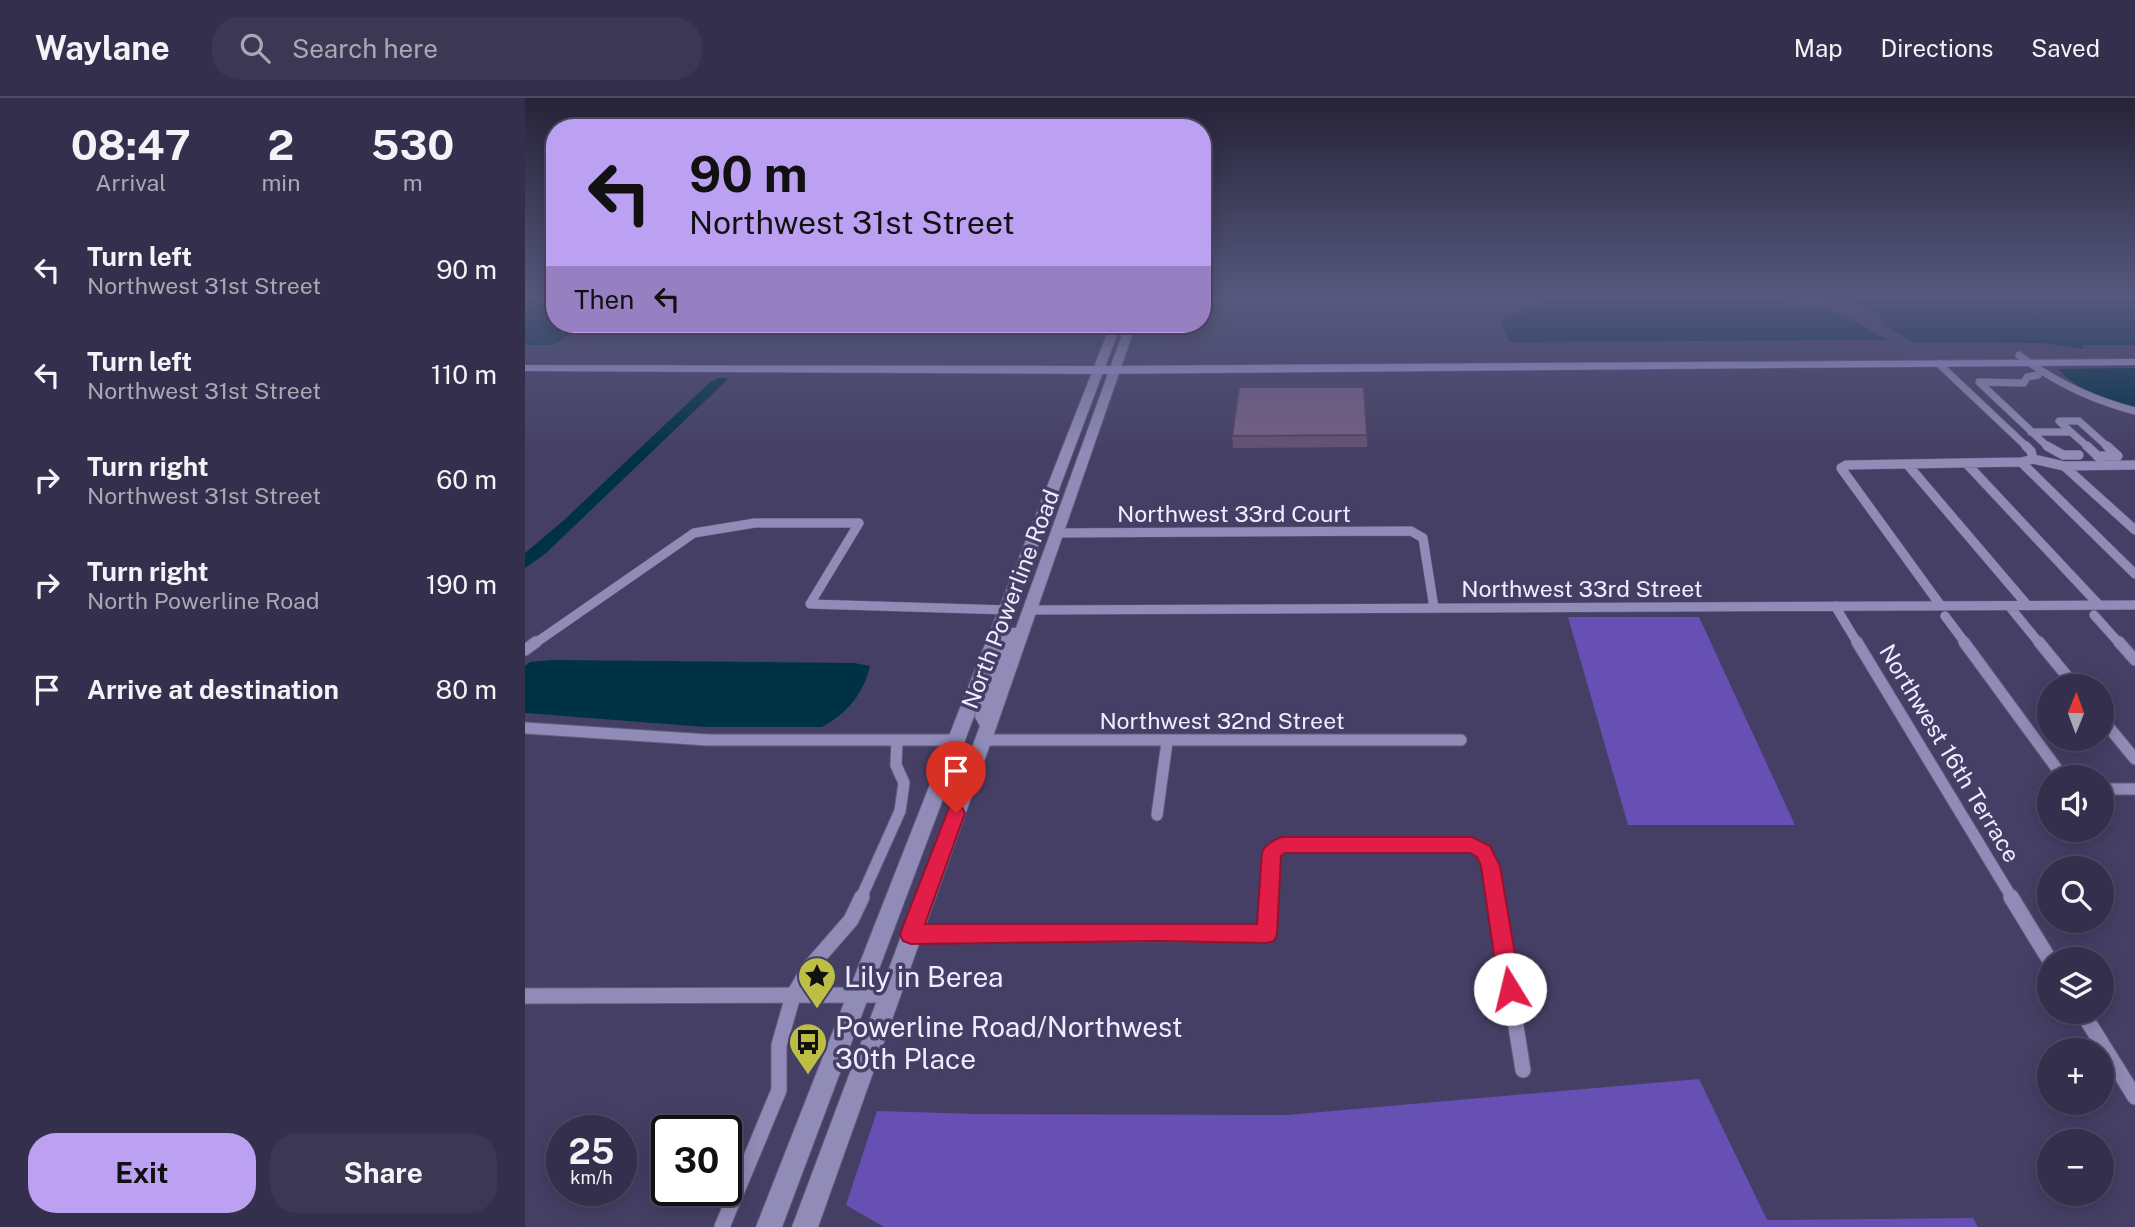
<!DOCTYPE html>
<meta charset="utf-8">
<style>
body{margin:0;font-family:"Public Sans",sans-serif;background:#3c3753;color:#f1f3f6;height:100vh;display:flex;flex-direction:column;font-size:26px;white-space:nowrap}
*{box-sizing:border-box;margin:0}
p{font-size:23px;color:#a9a9b5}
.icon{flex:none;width:38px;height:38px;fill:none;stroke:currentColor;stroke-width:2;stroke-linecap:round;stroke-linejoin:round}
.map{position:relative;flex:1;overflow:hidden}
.panel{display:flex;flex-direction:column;background:#342f4c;width:525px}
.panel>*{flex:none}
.guide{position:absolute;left:21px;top:21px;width:665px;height:214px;border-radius:28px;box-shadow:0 4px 18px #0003,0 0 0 2px #4e4a64;background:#bca0f2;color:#111;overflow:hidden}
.needle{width:46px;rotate:1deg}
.fabs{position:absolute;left:1512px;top:576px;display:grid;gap:14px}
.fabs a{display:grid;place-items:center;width:77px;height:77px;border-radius:50%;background:#342f4c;box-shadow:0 4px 18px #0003,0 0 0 2px #4e4a64;font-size:35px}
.speed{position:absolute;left:21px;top:1017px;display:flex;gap:14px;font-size:35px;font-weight:700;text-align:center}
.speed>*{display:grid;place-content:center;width:91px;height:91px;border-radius:50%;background:#342f4c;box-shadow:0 4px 18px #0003,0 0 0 2px #4e4a64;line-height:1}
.speed small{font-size:18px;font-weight:400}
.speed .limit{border:4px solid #111;border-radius:10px;background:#fff;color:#111}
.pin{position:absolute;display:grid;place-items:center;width:60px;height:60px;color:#fff;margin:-72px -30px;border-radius:50% 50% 50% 0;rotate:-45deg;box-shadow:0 0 7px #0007}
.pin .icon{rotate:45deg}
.me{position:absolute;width:77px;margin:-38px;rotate:351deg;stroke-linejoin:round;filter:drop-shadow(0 0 5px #0008)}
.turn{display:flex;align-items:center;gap:24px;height:147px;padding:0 28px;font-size:32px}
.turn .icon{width:91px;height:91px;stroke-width:2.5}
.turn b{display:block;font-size:49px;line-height:60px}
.then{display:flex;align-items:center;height:66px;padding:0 28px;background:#0003;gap:14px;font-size:26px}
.eta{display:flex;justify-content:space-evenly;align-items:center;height:119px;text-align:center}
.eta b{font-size:42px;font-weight:700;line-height:49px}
.cta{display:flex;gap:14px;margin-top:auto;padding:14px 28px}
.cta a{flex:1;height:80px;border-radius:28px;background:#bca0f2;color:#111;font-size:28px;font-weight:700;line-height:80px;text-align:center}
.cta a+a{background:#3c3753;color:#f1f3f6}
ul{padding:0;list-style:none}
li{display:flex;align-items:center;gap:21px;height:105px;padding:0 28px}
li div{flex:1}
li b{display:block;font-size:26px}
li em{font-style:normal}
header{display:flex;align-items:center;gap:42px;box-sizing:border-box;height:98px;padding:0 35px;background:#342f4c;border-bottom:2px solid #4e4a64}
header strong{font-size:33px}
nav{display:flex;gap:38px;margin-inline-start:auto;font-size:24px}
.search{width:490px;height:63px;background:#3c3753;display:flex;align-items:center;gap:18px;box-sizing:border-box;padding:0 24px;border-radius:28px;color:#a9a9b5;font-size:26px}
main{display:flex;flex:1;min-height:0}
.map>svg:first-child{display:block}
.green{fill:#6750b3}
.water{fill:#003246}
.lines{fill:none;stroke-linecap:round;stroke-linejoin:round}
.street-far3-casing{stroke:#625d7c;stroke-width:8}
.street-far2-casing{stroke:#625d7c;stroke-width:10}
.street-far1-casing{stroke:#625d7c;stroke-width:13}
.street-casing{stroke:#625d7c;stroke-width:17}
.secondary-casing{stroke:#625d7c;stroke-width:2}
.primary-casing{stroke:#625d7c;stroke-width:1}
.street-far3{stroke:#918cb7;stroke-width:7}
.street-far2{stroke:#918cb7;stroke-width:9}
.street-far1{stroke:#918cb7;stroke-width:11}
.street{stroke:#918cb7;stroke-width:15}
.secondary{fill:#918cb7;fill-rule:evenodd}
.primary{fill:#a299d9;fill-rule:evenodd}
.wall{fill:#655272}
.building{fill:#755f85;stroke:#52425d;stroke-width:2}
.route{fill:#e11d48;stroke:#92132f;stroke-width:2}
.labels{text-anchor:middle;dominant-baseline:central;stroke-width:7;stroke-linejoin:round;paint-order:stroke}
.street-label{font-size:23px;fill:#eeecff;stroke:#453f65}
.near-poi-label{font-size:28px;fill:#eeecff;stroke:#453f65;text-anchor:start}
</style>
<header>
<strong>Waylane</strong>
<div class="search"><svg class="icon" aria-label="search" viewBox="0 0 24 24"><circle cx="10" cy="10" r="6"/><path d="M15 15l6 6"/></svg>Search here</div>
<nav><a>Map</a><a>Directions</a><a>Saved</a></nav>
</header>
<main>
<section class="panel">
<div class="eta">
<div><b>08:47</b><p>Arrival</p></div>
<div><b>2</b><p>min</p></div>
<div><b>530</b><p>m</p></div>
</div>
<ul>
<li><svg class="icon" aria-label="left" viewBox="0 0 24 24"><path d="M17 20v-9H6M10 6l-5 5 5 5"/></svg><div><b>Turn left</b><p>Northwest 31st Street</p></div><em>90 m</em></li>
<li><svg class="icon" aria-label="left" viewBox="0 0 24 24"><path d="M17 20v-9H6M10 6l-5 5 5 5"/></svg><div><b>Turn left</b><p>Northwest 31st Street</p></div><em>110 m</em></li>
<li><svg class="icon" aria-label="right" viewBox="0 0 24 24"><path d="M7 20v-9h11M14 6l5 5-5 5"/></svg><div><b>Turn right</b><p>Northwest 31st Street</p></div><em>60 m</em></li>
<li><svg class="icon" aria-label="right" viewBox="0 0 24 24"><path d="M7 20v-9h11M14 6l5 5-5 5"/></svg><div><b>Turn right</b><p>North Powerline Road</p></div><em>190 m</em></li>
<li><svg class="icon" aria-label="arrive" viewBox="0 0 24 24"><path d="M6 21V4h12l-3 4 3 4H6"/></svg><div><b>Arrive at destination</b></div><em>80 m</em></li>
</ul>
<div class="cta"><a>Exit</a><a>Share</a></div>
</section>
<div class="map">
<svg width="1610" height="1129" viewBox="0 0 1610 1129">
<rect width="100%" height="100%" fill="#453f65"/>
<!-- green -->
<path class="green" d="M1043 519H1174L1270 727H1103Z
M1174 981 1242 1122 1448 1120 1453 1129H359L321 1107 352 1013 452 1016 762 1017Z"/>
<!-- water -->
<path class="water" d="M14 198H30V226H58L29 247H0V206Z
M1025 198H1218L1293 209 1316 215 1362 242 985 244 975 223C991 212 1010 209 1025 198Z
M1281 198H1610V247H1558V251L1517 245 1388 244 1361 228 1353 215 1329 205Z
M1610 270V309C1582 302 1553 293 1533 271Z
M193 280H204L20 456 0 470V455L38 423 184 285Z
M27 562 329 565 345 568C339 595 322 616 297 629H180L0 615V568L5 564Z"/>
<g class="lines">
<defs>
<path id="street-far3" d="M1494 257C1529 284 1567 302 1610 313
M1414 266 1503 350
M1513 277 1502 279 1499 285 1454 284 1524 350
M1506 334H1546L1534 323H1554L1584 350
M1546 334 1564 350"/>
<path id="street-far2" d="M1501 348 1506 353 1508 361
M1522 348 1538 357H1554
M1562 348 1576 361
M1572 358H1593L1582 348
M1496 364 1610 476
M1441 365 1574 507
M1382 366 1503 508
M1539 368 1610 432
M334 425 285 506 482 512
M531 435 886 433 898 440 909 510
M1310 508 1333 546
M1416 508 1316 370 1321 367 1496 364 1508 361 1539 368 1610 367
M1484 508 1515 546
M505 512 1610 507
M1569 517 1595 546
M1420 518 1441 546
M9 546 169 435 230 425H334"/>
<path id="street-far1" d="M1332 544 1487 800
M1439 544 1538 679
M1514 544 1550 588
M1594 544 1610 562
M0 552 11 544
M1577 621 1610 661
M0 630 183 642H430
M458 642H936
M1577 691H1610
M632 717 642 644
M336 800 375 713 379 685 371 667 372 642
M743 800 746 754 757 747H947C967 758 967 779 970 800"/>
<path id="street" d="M970 799 998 972
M1486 799 1524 861
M386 836H741L743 799
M0 898 364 897
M1557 914 1610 999
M197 1129 254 992V947L268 898 285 869 326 822 337 799"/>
<path id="secondary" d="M586 226H596L482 530H491L601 226H611L472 627 293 1129H267L455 628 450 619 451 613 257 1129H231Z"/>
<path id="primary" d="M1610 261V267L573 276 0 273V267L573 268Z"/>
</defs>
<!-- street-far3 casing -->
<use href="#street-far3" class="street-far3-casing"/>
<!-- street-far2 casing -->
<use href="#street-far2" class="street-far2-casing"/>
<!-- street-far1 casing -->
<use href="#street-far1" class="street-far1-casing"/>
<!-- street casing -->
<use href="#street" class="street-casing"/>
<!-- secondary casing -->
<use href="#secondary" class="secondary-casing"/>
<!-- primary casing -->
<use href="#primary" class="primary-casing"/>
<!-- street-far3 -->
<use href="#street-far3" class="street-far3"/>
<!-- street-far2 -->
<use href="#street-far2" class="street-far2"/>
<!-- street-far1 -->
<use href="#street-far1" class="street-far1"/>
<!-- street -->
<use href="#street" class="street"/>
<!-- secondary -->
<use href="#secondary" class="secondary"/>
<!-- primary -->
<use href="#primary" class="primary"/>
</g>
<!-- wall -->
<path class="wall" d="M842 337V349L708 350 707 338Z"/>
<!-- building -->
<path class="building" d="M714 289H839L842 337 707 338Z"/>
<!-- sky -->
<linearGradient id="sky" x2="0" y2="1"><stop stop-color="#262338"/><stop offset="0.56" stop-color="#56587e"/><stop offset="1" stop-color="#56587e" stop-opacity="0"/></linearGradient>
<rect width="1610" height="356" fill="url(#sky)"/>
<!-- route -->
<path class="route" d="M431 707 437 709 440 715 400 826H732L737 754C741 746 748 742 757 739H947L965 748 975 768 996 891 993 899 985 902 977 899 974 891 956 768 952 759 945 755H760L756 758 752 836 749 843 741 845 633 843 386 846 378 843 375 836 422 715 424 709Z"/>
<!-- icons -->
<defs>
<symbol id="sight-pin" viewBox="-11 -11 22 30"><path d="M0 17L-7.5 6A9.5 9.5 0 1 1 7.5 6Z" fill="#bcbf43" stroke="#453f65"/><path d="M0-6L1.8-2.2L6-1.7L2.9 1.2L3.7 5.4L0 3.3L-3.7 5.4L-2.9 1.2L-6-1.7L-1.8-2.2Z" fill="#111"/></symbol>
<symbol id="bus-pin" viewBox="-11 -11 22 30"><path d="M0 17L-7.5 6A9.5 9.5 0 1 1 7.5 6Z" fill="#bcbf43" stroke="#453f65"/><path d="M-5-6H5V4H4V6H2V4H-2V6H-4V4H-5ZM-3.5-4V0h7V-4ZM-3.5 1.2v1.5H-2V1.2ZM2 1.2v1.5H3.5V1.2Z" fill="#111"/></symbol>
</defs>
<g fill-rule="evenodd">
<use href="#sight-pin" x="270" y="856" width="44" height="60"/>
<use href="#bus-pin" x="261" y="922" width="44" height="60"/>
</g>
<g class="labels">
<!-- street labels -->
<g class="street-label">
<text x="709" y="415">Northwest 33rd Court</text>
<text x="1057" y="490">Northwest 33rd Street</text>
<text transform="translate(485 501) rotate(-69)">North Powerline Road</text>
<text x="697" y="622">Northwest 32nd Street</text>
<text transform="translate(1425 655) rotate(59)">Northwest 16th Terrace</text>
</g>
<!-- near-poi labels -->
<g class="near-poi-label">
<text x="319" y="878">Lily in Berea</text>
<text x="310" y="928">Powerline Road/Northwest<tspan x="310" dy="32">30th Place</tspan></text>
</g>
</g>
</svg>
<div class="fabs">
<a><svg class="needle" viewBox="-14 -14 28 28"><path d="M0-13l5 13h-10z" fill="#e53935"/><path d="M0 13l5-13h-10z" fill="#a9a9b5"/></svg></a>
<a><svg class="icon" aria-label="sound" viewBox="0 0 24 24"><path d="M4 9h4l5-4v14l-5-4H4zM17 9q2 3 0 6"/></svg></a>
<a><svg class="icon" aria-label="search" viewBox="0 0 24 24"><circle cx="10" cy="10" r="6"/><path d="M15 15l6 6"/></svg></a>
<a><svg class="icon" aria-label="layers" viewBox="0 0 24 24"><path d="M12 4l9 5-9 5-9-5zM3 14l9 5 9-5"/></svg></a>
<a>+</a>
<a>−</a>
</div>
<div class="speed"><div>25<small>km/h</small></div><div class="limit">30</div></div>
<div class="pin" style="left:431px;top:715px;background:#d93025"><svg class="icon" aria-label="arrive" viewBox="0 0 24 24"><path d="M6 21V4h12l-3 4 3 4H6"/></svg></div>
<svg class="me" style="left:985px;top:891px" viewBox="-20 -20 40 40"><circle r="19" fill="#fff"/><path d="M0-13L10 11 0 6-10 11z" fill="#e11d48"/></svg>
<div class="guide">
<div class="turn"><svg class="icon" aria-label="left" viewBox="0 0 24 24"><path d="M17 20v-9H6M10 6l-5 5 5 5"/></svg><div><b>90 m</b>Northwest 31st Street</div></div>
<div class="then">Then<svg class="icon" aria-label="left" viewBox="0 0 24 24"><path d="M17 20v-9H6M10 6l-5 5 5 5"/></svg></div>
</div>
</div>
</main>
